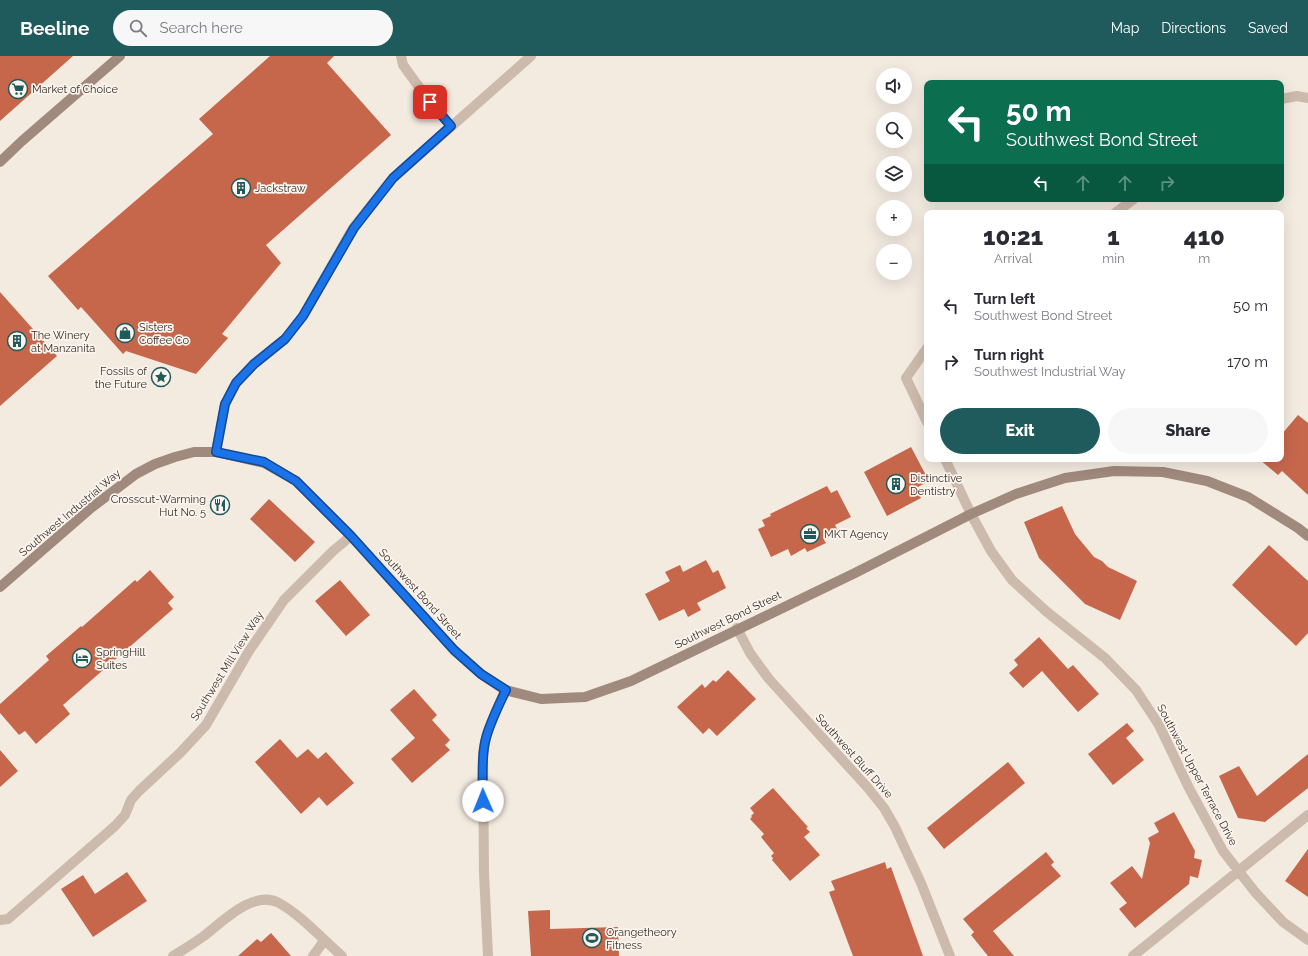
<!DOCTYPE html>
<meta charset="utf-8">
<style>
body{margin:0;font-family:Raleway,sans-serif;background:#f7f7f7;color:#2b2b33;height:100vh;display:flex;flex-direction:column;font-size:15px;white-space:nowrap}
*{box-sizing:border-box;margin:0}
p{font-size:13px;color:#7c7c81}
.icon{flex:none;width:22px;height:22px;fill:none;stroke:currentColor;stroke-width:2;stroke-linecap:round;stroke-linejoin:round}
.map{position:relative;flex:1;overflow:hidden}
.side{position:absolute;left:924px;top:154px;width:360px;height:252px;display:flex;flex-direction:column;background:#fff;border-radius:8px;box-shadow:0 4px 16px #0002}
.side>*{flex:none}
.hud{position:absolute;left:924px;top:24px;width:360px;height:122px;border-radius:8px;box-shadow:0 4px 16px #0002;background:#0b6e4f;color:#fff;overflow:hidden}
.buttons{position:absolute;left:876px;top:12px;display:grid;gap:8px}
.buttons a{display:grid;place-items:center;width:36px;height:36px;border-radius:50%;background:#fff;box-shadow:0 4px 16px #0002;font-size:20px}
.pin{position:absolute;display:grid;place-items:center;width:34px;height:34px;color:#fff;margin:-17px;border-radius:8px;box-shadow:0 2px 6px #0006}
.me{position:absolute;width:44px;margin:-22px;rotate:359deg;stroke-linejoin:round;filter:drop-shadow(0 0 3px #0008)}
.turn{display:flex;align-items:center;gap:14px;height:84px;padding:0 16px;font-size:18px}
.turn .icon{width:52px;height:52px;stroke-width:2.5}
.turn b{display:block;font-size:28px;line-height:34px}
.lanes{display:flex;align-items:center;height:38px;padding:0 16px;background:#0003;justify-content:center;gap:20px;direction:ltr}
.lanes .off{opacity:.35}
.eta{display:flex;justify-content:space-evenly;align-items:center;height:68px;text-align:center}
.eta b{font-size:24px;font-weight:800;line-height:28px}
.button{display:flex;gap:8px;margin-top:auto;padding:8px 16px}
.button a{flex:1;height:46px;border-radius:24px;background:#1f5a5c;color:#fff;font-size:16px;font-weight:800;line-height:46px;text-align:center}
.button a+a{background:#f7f7f7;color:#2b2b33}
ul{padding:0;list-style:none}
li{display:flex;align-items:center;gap:12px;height:56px;padding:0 16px}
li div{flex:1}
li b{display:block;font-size:15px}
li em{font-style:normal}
header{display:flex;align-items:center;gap:24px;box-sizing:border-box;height:56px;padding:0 20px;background:#1f5a5c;color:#fff}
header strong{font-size:19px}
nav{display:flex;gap:22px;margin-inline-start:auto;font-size:14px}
.search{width:280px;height:36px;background:#f7f7f7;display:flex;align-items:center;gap:10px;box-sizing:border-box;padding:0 14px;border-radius:22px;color:#7c7c81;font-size:15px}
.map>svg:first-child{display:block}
.building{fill:#c6674c}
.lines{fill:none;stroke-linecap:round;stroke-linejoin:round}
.street{stroke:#ccbaac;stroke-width:10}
.secondary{stroke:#a0897d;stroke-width:10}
.route-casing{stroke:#114b97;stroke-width:10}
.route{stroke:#1a73e8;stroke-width:7}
.labels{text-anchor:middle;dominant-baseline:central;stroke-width:3.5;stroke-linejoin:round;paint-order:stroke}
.poi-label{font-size:11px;fill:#3a2f2b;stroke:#fbf4ed;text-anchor:start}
.street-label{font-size:11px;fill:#3a2f2b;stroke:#fbf4ed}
</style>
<header>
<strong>Beeline</strong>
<div class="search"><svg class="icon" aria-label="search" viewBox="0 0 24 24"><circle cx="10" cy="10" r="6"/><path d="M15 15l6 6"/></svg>Search here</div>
<nav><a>Map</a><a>Directions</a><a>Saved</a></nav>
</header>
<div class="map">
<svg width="1308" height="900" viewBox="0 0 1308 900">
<rect width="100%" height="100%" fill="#f3eae0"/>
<!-- building -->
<path class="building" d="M0 0H73L0 65Z
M270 0H334L327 7 391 79 266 189 281 207 222 278 228 282 196 318 126 295 123 298 81 251 78 254 48 220 213 78 199 63Z
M0 236 57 300 0 350Z
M1298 359 1308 367V439L1282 415 1278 419 1259 403H1281V379Z
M911 391 929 425 916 432 921 442 887 460 864 416Z
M827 430 831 437 837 434 851 461 835 469 839 477 824 484 826 487 807 496 805 492 791 500 788 493 771 501 758 473 765 470 762 464 771 460 770 458Z
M269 443 315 486 295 506 250 463Z
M1062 450 1075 478 1094 501 1102 505 1108 511 1137 525 1120 564 1085 548 1039 502 1024 466Z
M1269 489 1308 525V577L1296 590 1232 529Z
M706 504 713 517 718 514 726 532 697 547 701 554 688 561 684 553 659 565 645 538 670 525 665 516 680 509 683 516Z
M150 514 174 541 168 547 173 553 63 649 70 658 36 688 25 675 19 679 0 657V648L49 604 46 600 81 570 82 571 135 524 137 526Z
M340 524 370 559 346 580 315 545Z
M1039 581 1068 613 1073 609 1099 638 1078 656 1042 615 1023 632 1009 617 1018 609 1014 604Z
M728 614 756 643 717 680 709 672 703 678 677 651 702 628 705 632 713 624 716 626Z
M414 633 437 659 432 664 450 684 445 689 450 694 412 727 391 703 415 682 390 654Z
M1127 667 1134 675 1126 682 1144 704 1113 729 1088 698Z
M280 683 297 702 308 693 318 703 326 696 354 727 327 750 319 741 301 758 255 706Z
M0 694 18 715 0 731Z
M1308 698V732L1265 766 1238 762 1219 720 1239 710 1257 740Z
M1008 706 1025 727 944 793 927 772Z
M773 732 808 771 806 772 810 776 804 781 820 799 790 825 772 804 773 802 771 800 774 797 761 781 764 778 750 763 752 761 751 760 754 757 750 752Z
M1174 756 1195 795 1194 802 1202 804 1198 822 1190 820 1189 828 1135 872 1119 853 1127 847 1110 827 1132 810 1142 823 1150 787 1148 782 1159 776 1154 767Z
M1308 793V841L1285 825Z
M1046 796 1054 806 1051 809 1061 820 993 875 1014 900H988L971 879 974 876 963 863Z
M885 806 887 813 891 811 923 900H853L829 836 835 834 831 825Z
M127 816 147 845 93 881 61 833 83 819 95 838Z
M550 854V873L618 871 619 900H531L528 855Z
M271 877 291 900H238L257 883 261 886Z"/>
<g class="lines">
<!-- street -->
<path class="street" d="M401 0 403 9 430 46 451 70
M1281 43 1297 40 1308 42
M1115 157 1134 143
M927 292 906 322 927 366
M216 396 225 348 236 327 254 308 285 283 303 260 353 172 393 122 531 0
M945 403 971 458 991 495 1012 524 1047 556 1105 602 1136 634 1159 669 1189 732 1223 795 1255 836 1283 866 1308 884
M737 572 750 597 769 623 868 732 884 752 895 771 921 827 950 900
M0 864 8 863 16 856 115 770 125 759 131 744 139 735 180 697 206 669 249 595 284 544 333 495 351 480
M173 900C183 894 194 887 204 880 222 866 254 833 279 847 301 859 322 883 342 900
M313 900 324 885
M488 900 484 817 483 698 487 677 505 634
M1133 900 1308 759"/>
<!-- secondary -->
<path class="secondary" d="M0 106 22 85 120 0
M0 531 91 452 136 418 155 408 175 401 194 396H216L264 407 296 425 351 480 454 594 481 618 505 634 541 643 585 641 631 625 855 517 971 458 1016 438 1065 422 1114 415 1163 416 1207 425 1248 441 1298 472 1308 480"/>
</g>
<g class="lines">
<defs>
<path id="route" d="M430 46 451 70 393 122 354 172 303 260 285 283 254 308 236 327 225 348 216 396 264 406 296 425 351 480 454 594 481 618 506 634C498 651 489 668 485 686 481 705 483 726 483 745"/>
</defs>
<!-- route casing -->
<use href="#route" class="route-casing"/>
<!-- route -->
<use href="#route" class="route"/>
</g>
<!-- icons -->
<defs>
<symbol id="supermarket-ring" viewBox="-11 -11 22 22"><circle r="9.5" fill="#fbf4ed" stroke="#1f5a5c" stroke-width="1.5"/><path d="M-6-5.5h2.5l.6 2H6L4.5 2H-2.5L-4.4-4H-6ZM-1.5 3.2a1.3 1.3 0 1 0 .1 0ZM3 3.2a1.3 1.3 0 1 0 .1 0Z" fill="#1f5a5c"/></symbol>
<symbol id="building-ring" viewBox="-11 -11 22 22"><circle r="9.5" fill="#fbf4ed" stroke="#1f5a5c" stroke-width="1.5"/><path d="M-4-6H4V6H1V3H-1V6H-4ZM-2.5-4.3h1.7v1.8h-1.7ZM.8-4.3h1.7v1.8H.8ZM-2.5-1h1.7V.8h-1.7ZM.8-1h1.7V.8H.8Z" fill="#1f5a5c"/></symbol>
<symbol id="shop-ring" viewBox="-11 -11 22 22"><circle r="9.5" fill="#fbf4ed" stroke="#1f5a5c" stroke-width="1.5"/><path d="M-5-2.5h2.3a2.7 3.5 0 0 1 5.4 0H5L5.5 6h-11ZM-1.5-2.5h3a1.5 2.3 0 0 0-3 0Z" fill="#1f5a5c"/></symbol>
<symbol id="sight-ring" viewBox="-11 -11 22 22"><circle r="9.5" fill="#fbf4ed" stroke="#1f5a5c" stroke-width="1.5"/><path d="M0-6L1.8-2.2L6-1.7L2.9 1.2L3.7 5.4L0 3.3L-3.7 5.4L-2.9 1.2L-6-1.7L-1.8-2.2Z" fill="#1f5a5c"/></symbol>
<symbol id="restaurant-ring" viewBox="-11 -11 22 22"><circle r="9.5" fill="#fbf4ed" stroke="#1f5a5c" stroke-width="1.5"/><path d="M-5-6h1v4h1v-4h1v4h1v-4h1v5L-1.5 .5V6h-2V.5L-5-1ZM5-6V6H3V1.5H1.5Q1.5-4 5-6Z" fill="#1f5a5c"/></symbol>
<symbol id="office-ring" viewBox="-11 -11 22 22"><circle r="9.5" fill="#fbf4ed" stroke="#1f5a5c" stroke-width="1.5"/><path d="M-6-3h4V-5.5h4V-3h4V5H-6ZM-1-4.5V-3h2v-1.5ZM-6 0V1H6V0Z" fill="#1f5a5c"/></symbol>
<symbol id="hotel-ring" viewBox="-11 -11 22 22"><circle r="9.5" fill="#fbf4ed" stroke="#1f5a5c" stroke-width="1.5"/><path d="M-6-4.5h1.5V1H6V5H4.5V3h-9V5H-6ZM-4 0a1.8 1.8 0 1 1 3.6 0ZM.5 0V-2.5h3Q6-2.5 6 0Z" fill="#1f5a5c"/></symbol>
<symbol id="stadium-ring" viewBox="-11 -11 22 22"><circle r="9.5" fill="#fbf4ed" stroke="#1f5a5c" stroke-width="1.5"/><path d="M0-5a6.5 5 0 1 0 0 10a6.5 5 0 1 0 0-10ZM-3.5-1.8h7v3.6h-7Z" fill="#1f5a5c"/></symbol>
</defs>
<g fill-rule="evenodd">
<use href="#supermarket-ring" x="7" y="22" width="22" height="22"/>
<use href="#building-ring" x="230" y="121" width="22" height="22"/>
<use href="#shop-ring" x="114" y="266" width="22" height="22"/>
<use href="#building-ring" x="6" y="274" width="22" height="22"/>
<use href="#sight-ring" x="150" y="310" width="22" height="22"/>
<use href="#building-ring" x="885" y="417" width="22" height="22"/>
<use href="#restaurant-ring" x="209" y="438" width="22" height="22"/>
<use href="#office-ring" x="799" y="467" width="22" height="22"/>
<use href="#hotel-ring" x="71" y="591" width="22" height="22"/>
<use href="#stadium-ring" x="581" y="871" width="22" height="22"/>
</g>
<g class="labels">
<!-- poi labels -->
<g class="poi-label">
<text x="32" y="33">Market of Choice</text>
<text x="255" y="132">Jackstraw</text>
<text x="139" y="271">Sisters<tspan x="139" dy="13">Coffee Co</tspan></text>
<text x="31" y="279">The Winery<tspan x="31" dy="13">at Manzanita</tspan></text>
<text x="147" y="315" text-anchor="end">Fossils of<tspan x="147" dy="13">the Future</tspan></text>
<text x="910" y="422">Distinctive<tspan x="910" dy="13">Dentistry</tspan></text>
<text x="206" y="443" text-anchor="end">Crosscut-Warming<tspan x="206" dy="13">Hut No. 5</tspan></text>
<text x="824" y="478">MKT Agency</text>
<text x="96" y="596">SpringHill<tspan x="96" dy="13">Suites</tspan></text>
<text x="606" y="876">Orangetheory<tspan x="606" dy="13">Fitness</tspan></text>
</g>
<!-- street labels -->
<g class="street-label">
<text transform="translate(70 457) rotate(-40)">Southwest Industrial Way</text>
<text transform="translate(420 538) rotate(48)">Southwest Bond Street</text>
<text transform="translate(728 564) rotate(-26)">Southwest Bond Street</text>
<text transform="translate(227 610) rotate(-58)">Southwest Mill View Way</text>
<text transform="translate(854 700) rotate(48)">Southwest Bluff Drive</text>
<text transform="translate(1197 719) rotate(62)">Southwest Upper Terrace Drive</text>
</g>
</g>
</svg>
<div class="buttons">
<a><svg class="icon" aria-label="sound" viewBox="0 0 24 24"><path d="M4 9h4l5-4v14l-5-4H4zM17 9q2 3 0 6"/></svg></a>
<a><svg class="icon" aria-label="search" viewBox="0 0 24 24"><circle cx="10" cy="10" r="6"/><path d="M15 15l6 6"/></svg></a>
<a><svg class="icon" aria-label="layers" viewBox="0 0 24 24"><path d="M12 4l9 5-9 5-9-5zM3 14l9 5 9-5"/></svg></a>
<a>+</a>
<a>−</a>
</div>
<div class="pin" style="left:430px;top:46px;background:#d93025"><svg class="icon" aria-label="arrive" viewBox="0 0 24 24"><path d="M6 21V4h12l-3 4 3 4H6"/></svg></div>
<svg class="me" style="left:483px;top:745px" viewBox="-20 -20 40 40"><circle r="19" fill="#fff"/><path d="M0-13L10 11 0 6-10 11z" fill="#1a73e8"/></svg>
<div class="hud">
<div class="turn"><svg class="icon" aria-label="left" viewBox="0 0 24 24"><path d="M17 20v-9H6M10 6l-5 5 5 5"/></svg><div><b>50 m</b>Southwest Bond Street</div></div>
<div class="lanes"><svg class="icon" aria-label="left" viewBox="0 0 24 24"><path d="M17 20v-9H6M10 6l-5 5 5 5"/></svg><svg class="icon off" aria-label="ahead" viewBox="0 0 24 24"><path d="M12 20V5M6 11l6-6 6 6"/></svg><svg class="icon off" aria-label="ahead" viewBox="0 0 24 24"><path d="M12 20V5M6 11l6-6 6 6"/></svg><svg class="icon off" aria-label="right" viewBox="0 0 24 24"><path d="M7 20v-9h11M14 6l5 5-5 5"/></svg></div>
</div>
<section class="side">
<div class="eta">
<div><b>10:21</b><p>Arrival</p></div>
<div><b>1</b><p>min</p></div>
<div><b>410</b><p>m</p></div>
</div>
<ul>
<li><svg class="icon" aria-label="left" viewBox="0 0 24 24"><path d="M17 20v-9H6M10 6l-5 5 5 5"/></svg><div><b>Turn left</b><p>Southwest Bond Street</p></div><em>50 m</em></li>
<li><svg class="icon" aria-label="right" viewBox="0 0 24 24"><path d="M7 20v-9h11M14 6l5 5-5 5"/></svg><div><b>Turn right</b><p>Southwest Industrial Way</p></div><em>170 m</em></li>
</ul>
<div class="button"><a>Exit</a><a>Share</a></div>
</section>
</div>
